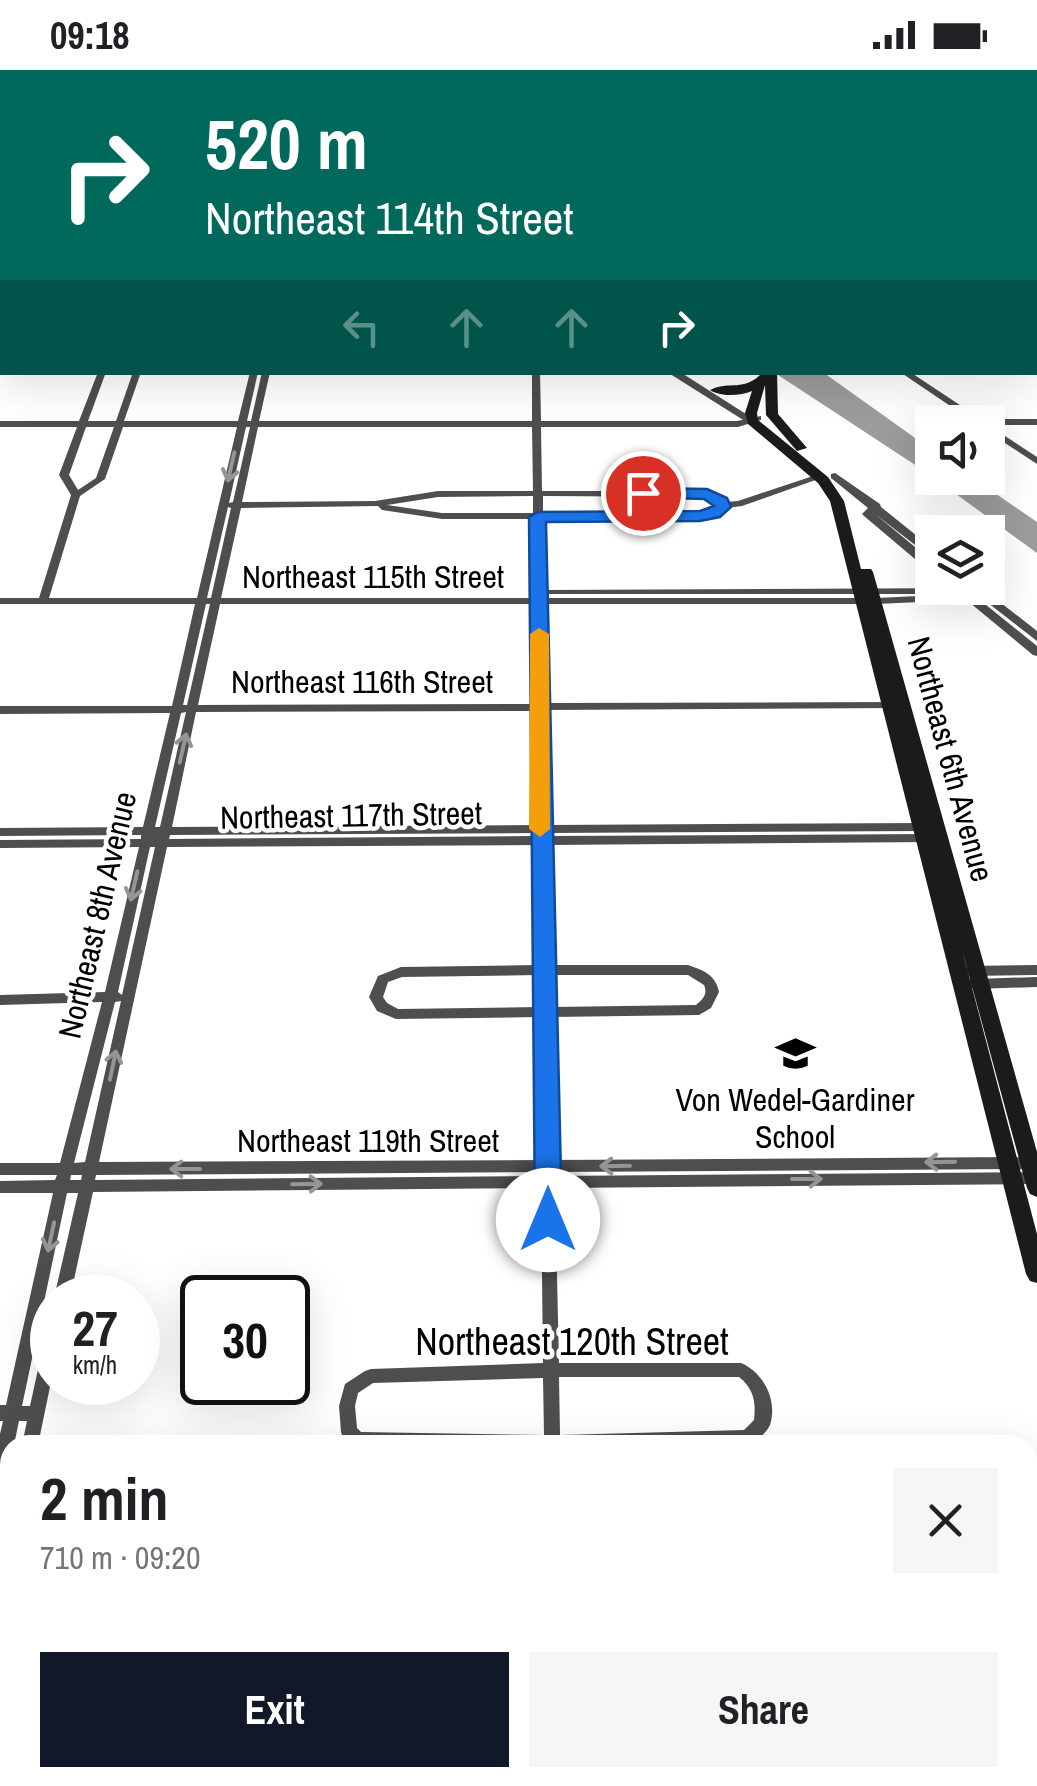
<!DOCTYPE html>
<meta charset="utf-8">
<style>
body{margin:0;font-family:"Archivo Narrow",sans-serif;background:#f6f6f6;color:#202124;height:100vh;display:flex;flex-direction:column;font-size:38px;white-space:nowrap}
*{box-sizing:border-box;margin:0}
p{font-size:32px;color:#757577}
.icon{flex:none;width:55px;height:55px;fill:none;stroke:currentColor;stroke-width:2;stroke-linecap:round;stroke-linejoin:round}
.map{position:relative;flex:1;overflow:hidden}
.drawer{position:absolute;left:0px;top:1365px;width:1038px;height:352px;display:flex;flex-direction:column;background:#fff;border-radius:30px 30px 0 0;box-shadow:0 10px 40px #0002}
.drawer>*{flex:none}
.guide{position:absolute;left:0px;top:0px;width:1038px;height:305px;box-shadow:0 10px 40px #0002;background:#00695c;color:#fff;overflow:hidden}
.controls{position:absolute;left:915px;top:335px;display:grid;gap:20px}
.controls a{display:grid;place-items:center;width:90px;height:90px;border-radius:0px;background:#fff;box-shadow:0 10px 40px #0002;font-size:50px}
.speed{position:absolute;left:30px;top:1205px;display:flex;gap:20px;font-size:50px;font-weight:700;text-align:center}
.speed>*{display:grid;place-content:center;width:130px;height:130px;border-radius:50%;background:#fff;box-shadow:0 10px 40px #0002;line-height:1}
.speed small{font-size:25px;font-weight:400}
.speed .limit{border:5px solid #111;border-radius:15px;background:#fff;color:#111}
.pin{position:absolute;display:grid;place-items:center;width:85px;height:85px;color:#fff;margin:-42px;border:5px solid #fff;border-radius:50%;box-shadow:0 2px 10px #0007}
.me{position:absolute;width:110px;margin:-55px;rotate:0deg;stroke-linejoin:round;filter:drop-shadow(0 0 8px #0008)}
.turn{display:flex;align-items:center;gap:35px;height:210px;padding:0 40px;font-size:45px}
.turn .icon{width:130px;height:130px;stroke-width:2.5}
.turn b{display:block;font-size:70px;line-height:85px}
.lanes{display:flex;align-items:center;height:95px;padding:0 40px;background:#0003;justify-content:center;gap:50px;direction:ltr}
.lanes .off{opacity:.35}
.round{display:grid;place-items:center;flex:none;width:105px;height:105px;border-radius:0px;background:#f6f6f6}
.summary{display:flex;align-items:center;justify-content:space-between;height:170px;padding:0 40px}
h1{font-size:60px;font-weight:700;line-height:75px}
.action{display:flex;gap:20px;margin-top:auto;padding:20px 40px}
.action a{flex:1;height:115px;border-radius:0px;background:#111827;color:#fff;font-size:40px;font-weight:700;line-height:115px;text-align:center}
.action a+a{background:#f6f6f6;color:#202124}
.status{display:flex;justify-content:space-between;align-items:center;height:70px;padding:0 50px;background:#fff;direction:ltr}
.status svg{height:28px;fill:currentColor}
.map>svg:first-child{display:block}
.green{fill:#d5d5d5}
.water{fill:#9c9c9c}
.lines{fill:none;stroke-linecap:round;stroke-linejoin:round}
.minor{fill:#4e4e4e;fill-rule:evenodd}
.tertiary{fill:#4e4e4e;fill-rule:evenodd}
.secondary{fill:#1b1b1b;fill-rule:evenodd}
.rail-casing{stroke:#000;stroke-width:5}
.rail{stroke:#fff;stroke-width:2.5;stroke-dasharray:6;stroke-linecap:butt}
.oneway{stroke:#959595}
.route{fill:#1a73e8;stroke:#114b97;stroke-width:2.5}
.slow{fill:#f59e0b}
.labels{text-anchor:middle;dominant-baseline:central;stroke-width:9;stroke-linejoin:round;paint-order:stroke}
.street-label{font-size:32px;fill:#000;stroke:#fff}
.poi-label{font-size:32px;fill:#000;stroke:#fff}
.near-street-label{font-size:38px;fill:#000;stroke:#fff}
</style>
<div class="status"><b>09:18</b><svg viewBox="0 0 49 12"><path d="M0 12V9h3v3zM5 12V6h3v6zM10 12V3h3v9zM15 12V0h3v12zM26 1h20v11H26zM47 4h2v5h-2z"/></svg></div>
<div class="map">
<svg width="1037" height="1716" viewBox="0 0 1037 1716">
<rect width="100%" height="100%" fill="#fff"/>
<!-- green -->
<path class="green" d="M0 0H667L2 2 0 18Z"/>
<!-- water -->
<path class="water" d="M775 303H824L932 380V406Z
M934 408H973L1037 452V483Z"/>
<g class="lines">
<!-- minor -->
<path class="minor" d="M929 0H935L936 2H930Z
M1035 19H1037V23H1035Z
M0 63H2V67H0Z
M1035 70H1037V74H1035Z
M0 107H2V111H0Z
M1035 117H1037V121H1035Z
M1035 154H1037V158H1035Z
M1035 193H1037V197H1035Z
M0 212H2V216H0Z
M0 263H2V272H0Z
M1035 277H1037V281H1035Z
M98 302H106L88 351H116L133 302H141L124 351H238L250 302H258L247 351H251L262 302H270L259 351H532V302H540L541 351H737L761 346V350L738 357H541L542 421H707L725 432 738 431 816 405 824 407 742 436 726 438 722 444 699 449H543L544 520 975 518 974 520 951 524H544V528H876L986 523 991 526 986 529 876 534H545L546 633 897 632 902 635 897 638 546 640 549 755 926 753 932 757 926 761 549 763V766L932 764 938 768 932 772 549 775 551 895H688C703 900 716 905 719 922L711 938 699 945 552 947 555 1090 1037 1087V1099L555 1102V1106L1037 1102V1114L555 1118 559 1293H741C763 1302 778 1330 770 1355 767 1362 759 1368 754 1374L352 1375 343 1368 341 1362 339 1336 345 1314 365 1301 371 1299 543 1293 541 1118 93 1122 70 1228H54L78 1123H67L22 1336H30L44 1272 46 1267 52 1265V1307L38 1375H22L27 1351H19L14 1375H10V1394L6 1408 0 1410V1364L3 1351H0V1335H6L53 1123H0V1111L55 1110 57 1105H0V1093H60L102 932 0 935V925L105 922 139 777 0 778V770L141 769V765L0 766V758L143 757 170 643 0 644V636H172L195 534H0V528H39L71 425 59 405 77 357H0V351H79ZM86 357H114L96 408 78 420 69 405ZM123 357H237L197 528H49L80 426 105 409ZM246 357H250L233 432 229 433ZM258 357H532L533 421H438L375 431 242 432ZM533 426V443H442L387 435 438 427ZM543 426 705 427 718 436 716 440 699 443H543ZM378 436 382 440 442 449H533L534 528H221L241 438ZM228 437 231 438 211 528H207ZM206 534H210L187 635H183ZM220 534H534L536 634 198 635ZM536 641 537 755 172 757 196 642ZM186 642 160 757H155L181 643ZM537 763V766L169 769 170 765ZM537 775 538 895 401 897 378 906 369 927 377 941 396 949 539 947 541 1090 99 1092 167 777ZM150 777H155L122 925 118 922ZM539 905V937L398 939 387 933 383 927 388 912 402 907ZM551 905H688L704 915C708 924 703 929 696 935L552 937ZM121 931 85 1092 74 1093 115 932ZM541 1102V1106L95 1110 96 1105ZM71 1105H82L81 1110H70ZM559 1307H739C754 1319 756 1332 754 1350L744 1360 560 1365ZM543 1308 544 1365 361 1362 357 1358 355 1336 358 1323 373 1313Z
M900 302H910L981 349H1037V355H988V352H974Z
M988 355 1037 387V394L988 362Z
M1037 895V905L970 906 965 904 964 901 965 898 970 896Z
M1037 907V917L975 919 970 918 969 914 970 910 975 909Z
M10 1458V1511L6 1524 0 1527V1474L4 1461Z
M1037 1594V1612L1028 1613V1595Z
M0 1604H10V1622H0Z
M1028 1619H1037V1637H1028Z
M0 1630H10V1648H0Z
M552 1708H570V1716H552Z"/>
<!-- tertiary -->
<path class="tertiary" d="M0 22H2V26H0Z
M1035 233H1037V239H1035Z
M667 302H680L757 351 748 353Z
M835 403 880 434 881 437 932 478V486L928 485 875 444 932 491V500H928L864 446 862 444 868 438 831 408V404Z
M952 518H965L1037 576V586L1033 585Z
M969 518H982L1037 561V571Z"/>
<!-- secondary -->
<path class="secondary" d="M723 0H731L732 2H724Z
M763 302H777L778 344 807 378 797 381 766 345 765 315 757 343 758 350 828 407 844 431 861 499H871L873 502 1037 1082V1127L1030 1124 1027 1118 961 876 1037 1164V1213L1030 1211 1026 1204 830 431 818 413 748 354 745 343 752 321C740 326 720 327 710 320 729 310 744 323 763 302Z"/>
<defs>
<path id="rail" d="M18 2 23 0"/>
</defs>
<!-- rail casing -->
<use href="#rail" class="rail-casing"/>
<!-- rail -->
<use href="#rail" class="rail"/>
</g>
<!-- one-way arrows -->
<defs><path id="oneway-shaft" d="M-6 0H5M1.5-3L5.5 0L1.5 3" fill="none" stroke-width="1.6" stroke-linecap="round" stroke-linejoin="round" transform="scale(2.5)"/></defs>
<g class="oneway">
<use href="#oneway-shaft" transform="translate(231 397) rotate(103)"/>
<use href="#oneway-shaft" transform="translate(183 678) rotate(-77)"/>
<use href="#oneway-shaft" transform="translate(134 816) rotate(103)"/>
<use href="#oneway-shaft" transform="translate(113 995) rotate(-78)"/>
<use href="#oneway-shaft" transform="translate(940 1092) rotate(179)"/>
<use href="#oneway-shaft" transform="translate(615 1096) rotate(179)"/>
<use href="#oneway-shaft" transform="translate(185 1099) rotate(180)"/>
<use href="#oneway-shaft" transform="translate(807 1109)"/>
<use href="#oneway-shaft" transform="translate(307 1114) rotate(-1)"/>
<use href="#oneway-shaft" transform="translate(51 1167) rotate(102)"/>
</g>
<!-- route -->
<path class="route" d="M643 418 707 419 727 428 731 437 720 447 700 451 546 452 562 1150 558 1158 548 1161 539 1158 535 1150 529 447 538 442 700 441 714 436 704 429 637 427V419Z"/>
<!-- slow -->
<path class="slow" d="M539 558 549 564 550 759 540 767 529 759 530 564Z"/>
<!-- icons -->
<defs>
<symbol id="school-bare" viewBox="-9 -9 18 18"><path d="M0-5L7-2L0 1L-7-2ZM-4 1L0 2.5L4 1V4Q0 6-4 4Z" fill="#000" stroke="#fff" stroke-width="2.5" paint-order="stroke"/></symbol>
</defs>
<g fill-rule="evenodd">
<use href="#school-bare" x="768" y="956" width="55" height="55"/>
</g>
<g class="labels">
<!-- street labels -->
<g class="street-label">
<text x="373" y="506">Northeast 115th Street</text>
<text x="362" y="611">Northeast 116th Street</text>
<text transform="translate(951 689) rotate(75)">Northeast 6th Avenue</text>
<text transform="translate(351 745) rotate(-1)">Northeast 117th Street</text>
<text transform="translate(97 845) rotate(-77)">Northeast 8th Avenue</text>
<text x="368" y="1070">Northeast 119th Street</text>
</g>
<!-- poi labels -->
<g class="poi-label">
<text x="795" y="1029">Von Wedel-Gardiner<tspan x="795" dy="37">School</tspan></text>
</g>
<!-- near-street labels -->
<g class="near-street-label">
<text x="572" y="1271">Northeast 120th Street</text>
</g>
</g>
</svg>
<div class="controls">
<a><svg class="icon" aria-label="sound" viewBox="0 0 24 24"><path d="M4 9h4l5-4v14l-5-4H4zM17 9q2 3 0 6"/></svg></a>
<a><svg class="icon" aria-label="layers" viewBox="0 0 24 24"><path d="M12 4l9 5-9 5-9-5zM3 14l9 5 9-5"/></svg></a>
</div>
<div class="speed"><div>27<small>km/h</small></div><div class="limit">30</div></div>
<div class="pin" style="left:643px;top:423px;background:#d93025"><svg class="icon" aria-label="arrive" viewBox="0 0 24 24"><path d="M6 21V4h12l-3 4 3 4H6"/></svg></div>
<svg class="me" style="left:548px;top:1150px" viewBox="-20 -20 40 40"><circle r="19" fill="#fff"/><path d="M0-13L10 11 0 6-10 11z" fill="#1a73e8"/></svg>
<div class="guide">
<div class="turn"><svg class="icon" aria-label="right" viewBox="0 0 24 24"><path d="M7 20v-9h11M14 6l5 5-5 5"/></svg><div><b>520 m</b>Northeast 114th Street</div></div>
<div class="lanes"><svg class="icon off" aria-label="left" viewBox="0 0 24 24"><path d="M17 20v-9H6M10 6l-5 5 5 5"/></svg><svg class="icon off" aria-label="ahead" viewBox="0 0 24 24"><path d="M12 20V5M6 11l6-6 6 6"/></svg><svg class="icon off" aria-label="ahead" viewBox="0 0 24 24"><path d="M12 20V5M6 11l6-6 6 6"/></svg><svg class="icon" aria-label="right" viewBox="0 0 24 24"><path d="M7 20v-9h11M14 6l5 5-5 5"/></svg></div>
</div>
<section class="drawer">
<div class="summary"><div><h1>2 min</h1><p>710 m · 09:20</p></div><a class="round"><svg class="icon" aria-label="close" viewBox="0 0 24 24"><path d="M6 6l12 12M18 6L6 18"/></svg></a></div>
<div class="action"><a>Exit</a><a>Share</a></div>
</section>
</div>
